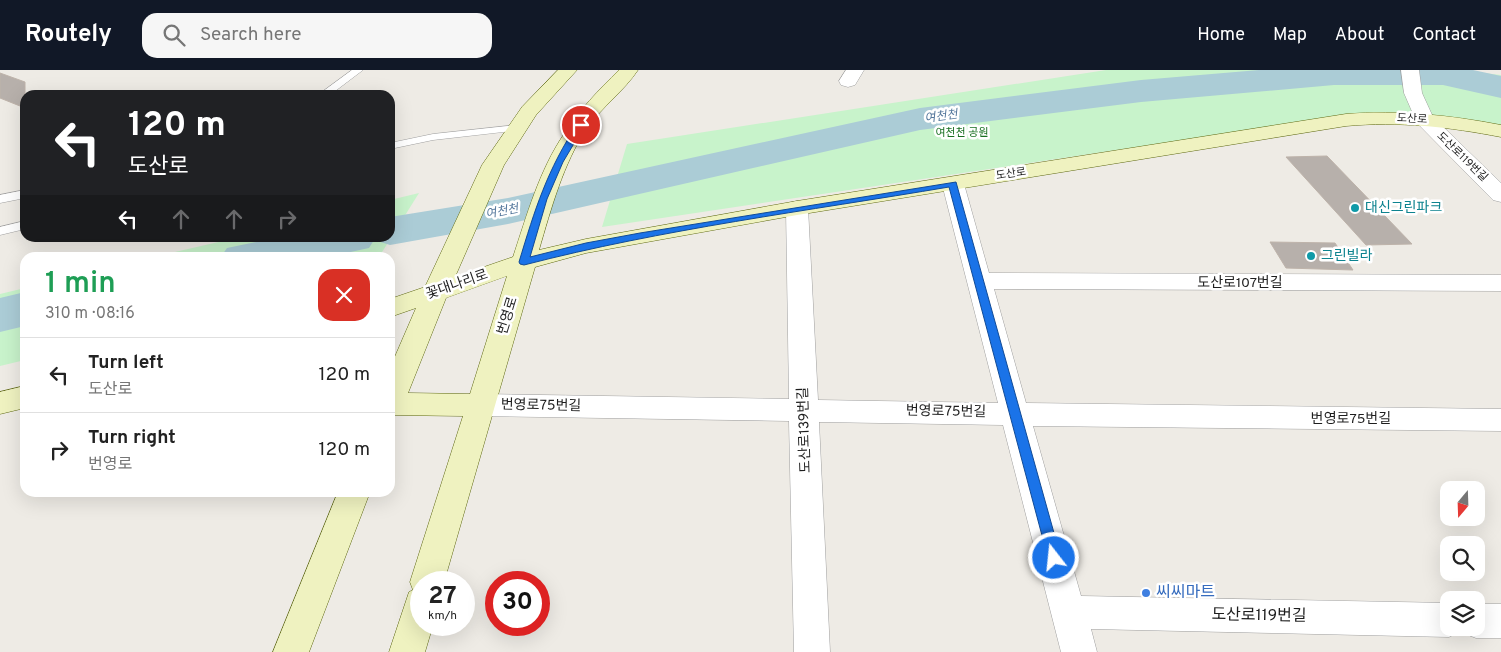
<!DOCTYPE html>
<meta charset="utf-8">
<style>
body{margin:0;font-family:Overpass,"Noto Sans KR",sans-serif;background:#f6f6f6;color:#222;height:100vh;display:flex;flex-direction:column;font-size:19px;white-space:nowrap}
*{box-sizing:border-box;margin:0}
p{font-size:16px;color:#767676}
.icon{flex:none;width:28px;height:28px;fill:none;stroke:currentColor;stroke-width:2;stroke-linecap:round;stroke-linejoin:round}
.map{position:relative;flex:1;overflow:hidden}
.panel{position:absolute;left:20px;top:182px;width:375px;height:245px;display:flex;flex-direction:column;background:#fff;border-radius:15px;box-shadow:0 5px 20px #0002}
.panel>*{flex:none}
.hud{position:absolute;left:20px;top:20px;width:375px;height:152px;border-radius:15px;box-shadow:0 5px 20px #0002;background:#202124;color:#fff;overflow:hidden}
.needle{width:32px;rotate:199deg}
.buttons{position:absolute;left:1440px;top:411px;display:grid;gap:10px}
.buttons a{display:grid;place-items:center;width:45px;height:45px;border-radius:10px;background:#fff;box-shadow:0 5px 20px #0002;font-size:25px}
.speed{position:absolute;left:410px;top:501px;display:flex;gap:10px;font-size:25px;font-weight:700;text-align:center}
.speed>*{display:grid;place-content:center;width:65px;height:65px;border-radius:50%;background:#fff;box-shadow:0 5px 20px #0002;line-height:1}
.speed small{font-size:12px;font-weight:400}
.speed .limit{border:8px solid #d22;background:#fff;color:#111}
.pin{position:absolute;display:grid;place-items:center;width:42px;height:42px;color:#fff;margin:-21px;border:2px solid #fff;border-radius:50%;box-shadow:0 1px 5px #0007}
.me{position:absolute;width:55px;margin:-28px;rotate:344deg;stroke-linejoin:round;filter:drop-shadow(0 0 4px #0008)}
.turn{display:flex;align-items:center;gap:18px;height:105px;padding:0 25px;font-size:22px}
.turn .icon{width:65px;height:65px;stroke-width:2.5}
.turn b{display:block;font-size:35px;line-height:42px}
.lanes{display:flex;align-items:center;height:48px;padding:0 25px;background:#0003;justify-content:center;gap:25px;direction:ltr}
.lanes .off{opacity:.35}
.round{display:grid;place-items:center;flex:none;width:52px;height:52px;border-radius:15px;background:#f6f6f6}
.headline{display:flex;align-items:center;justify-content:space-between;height:85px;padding:0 25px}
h1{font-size:30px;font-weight:600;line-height:38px;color:#1e9e55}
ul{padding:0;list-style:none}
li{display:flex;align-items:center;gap:15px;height:75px;padding:0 25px;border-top:1px solid #e0e0e0}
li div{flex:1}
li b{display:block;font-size:19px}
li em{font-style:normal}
header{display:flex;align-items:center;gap:30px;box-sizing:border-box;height:70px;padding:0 25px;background:#111827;color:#fff}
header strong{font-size:24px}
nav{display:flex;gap:28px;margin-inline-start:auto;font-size:18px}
.search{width:350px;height:45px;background:#f6f6f6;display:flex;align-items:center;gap:12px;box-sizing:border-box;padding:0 18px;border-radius:15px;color:#767676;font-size:19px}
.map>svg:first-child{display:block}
.park{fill:#c8f3cb}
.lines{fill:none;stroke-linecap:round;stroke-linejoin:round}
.river{fill:#abccd6;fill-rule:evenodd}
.building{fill:#b7b0ab;stroke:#beb3aa}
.service-casing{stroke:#9f9f9f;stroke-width:1}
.minor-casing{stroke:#9f9f9f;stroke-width:1}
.secondary-casing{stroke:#5e6812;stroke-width:1}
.service{fill:#fff;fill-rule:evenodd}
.minor{fill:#fff;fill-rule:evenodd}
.secondary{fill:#eff2c0;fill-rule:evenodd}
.route{fill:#1a73e8;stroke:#114b97}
.culture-dot{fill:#0f9aa8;stroke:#fff;stroke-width:2}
.shop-dot{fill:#3f7fe0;stroke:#fff;stroke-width:2}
.labels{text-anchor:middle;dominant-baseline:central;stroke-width:5;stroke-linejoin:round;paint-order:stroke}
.far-street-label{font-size:11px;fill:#1e1e1e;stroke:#fff}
.far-park-label{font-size:11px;fill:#196f21;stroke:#fff}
.far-water-label{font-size:12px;font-style:italic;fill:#53769b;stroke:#fff}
.culture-label{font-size:14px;fill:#0d838f;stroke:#fff;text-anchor:start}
.street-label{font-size:14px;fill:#1e1e1e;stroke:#fff}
.near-shop-label{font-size:16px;fill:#366cbe;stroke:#fff;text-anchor:start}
.near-street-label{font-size:16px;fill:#1e1e1e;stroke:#fff}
</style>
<header>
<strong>Routely</strong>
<div class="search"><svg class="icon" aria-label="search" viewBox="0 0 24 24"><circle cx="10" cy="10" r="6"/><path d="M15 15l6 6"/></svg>Search here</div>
<nav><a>Home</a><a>Map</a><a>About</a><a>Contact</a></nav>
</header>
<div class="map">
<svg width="1501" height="582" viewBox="0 0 1501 582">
<rect width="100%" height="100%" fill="#eeebe5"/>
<!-- park -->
<path class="park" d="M1106 0H1457L1501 5V57L1344 46 602 157 627 74Z
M419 123 379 187H153L236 168H390V130Z
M25 218V290L0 296V224Z"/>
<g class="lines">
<!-- river -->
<path class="river" d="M1259 0H1473L1501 6V28L1443 15H1334L1141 32 920 60 508 154 390 175 374 170 369 178 323 188H220L227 178 276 168H390V147L508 128 920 38 1141 10Z
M25 222V256L0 262V228Z"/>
</g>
<!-- building -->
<path class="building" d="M0 3 25 12V38L0 28Z
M1327 86 1412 174 1366 175 1286 87Z
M1270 172 1335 173 1353 200 1286 198Z"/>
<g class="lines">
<defs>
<path id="service" d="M352 0H363L330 25H318Z
M516 55 520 56 521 58 520 60 433 70 390 79V73L433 64Z
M25 120V128L0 133V125Z
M25 151V159L0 165V157Z"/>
<path id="minor" d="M846 0H864L855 15 848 17 841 15 839 11Z
M1401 0H1419L1422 23 1433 47 1501 113V132L1493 130 1417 53 1404 23Z
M953 107 961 109 964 114 989 203 1501 205V221L994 219 1026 333 1501 339V361L1033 356 1081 526 1449 533V558H1476V534H1501V568H1476L1463 563 1462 560 1449 567 1091 559 1097 582H1061L1003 355 819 352 830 582H794L789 351 481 346 471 343 467 335 471 327 481 324 789 329 786 138 789 133 797 131 805 133 808 138 818 330 998 333 942 114 945 109Z"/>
<path id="secondary" d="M558 0H577L536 45 504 95 455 207 513 187C527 145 539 101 564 64 579 40 599 20 619 0H638C624 21 602 37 587 58 563 94 551 139 539 180L586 169 797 131 1346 44C1399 40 1449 45 1501 55V67C1449 57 1399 51 1346 56L797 145 586 183 535 197 444 512H421V555H433L425 582H389L409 522 413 520 410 512 463 346 390 345V298L416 238 390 247V229L425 217 482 95 522 37ZM507 206 470 324 408 323 446 228Z
M25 316V338L0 344V322Z
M338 422H370L309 582H273Z"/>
</defs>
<!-- service casing -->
<use href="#service" class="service-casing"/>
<!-- minor casing -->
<use href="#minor" class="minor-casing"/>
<!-- secondary casing -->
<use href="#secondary" class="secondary-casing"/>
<!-- service -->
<use href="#service" class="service"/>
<!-- minor -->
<use href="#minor" class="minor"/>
<!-- secondary -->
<use href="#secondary" class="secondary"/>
</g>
<!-- route -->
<path class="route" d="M578 53 585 55 563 92 547 129 530 187 586 173 640 163 956 112 1061 488 1059 492 1054 494 1050 492 1048 488 949 117C807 141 663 159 524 195L520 194 519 192C535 139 547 100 578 53Z"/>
<!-- markers -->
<g class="culture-dot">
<circle cx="1355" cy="138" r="5"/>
<circle cx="1311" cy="186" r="5"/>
</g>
<circle class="shop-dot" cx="1146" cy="523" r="5"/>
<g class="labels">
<!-- far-street labels -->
<g class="far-street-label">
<text transform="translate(1412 49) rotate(3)">도산로</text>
<text transform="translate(1462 87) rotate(44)">도산로119번길</text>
<text transform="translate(1011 104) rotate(-9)">도산로</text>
</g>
<!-- far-park labels -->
<g class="far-park-label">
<text x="962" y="63">여천천 공원</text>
</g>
<!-- far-water labels -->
<g class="far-water-label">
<text transform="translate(941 47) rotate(-8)">여천천</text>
<text transform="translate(502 142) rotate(-11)">여천천</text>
</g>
<!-- culture labels -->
<g class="culture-label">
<text x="1365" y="138">대신그린파크</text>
<text x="1321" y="186">그린빌라</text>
</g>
<!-- street labels -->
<g class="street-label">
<text x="1240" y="213">도산로107번길</text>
<text transform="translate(457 215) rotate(-19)">꽃대나리로</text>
<text transform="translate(508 246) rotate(-73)">번영로</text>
<text transform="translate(541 336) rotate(1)">번영로75번길</text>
<text transform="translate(946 342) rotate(1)">번영로75번길</text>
<text x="1351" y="349">번영로75번길</text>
<text transform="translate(805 360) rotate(-92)">도산로139번길</text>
</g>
<!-- near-shop labels -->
<g class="near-shop-label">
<text x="1156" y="523">씨씨마트</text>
</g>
<!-- near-street labels -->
<g class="near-street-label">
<text transform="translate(1259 546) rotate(1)">도산로119번길</text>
</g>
</g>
</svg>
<div class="buttons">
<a><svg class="needle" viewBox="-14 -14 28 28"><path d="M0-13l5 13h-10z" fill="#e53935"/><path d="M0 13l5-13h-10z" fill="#767676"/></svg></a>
<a><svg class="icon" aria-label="search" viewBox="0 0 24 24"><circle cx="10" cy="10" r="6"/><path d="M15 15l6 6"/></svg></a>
<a><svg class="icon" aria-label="layers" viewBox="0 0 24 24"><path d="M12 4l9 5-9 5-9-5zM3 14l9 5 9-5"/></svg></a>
</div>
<div class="speed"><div>27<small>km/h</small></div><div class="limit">30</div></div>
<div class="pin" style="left:581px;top:55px;background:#d93025"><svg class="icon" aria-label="arrive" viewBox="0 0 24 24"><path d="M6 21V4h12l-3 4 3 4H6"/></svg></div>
<svg class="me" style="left:1054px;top:488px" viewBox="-20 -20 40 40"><circle r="17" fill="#1a73e8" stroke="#fff" stroke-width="3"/><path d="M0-11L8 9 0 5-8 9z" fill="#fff"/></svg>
<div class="hud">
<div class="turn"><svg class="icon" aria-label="left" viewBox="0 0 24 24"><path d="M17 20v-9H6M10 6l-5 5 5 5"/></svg><div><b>120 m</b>도산로</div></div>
<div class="lanes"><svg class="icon" aria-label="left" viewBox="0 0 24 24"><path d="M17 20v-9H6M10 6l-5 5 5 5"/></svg><svg class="icon off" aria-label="ahead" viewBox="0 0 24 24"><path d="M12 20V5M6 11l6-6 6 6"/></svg><svg class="icon off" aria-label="ahead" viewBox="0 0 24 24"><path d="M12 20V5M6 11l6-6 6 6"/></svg><svg class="icon off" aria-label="right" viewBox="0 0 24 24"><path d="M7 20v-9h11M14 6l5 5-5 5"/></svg></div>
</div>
<section class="panel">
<div class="headline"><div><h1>1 min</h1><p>310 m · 08:16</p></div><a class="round" style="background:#d93025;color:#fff"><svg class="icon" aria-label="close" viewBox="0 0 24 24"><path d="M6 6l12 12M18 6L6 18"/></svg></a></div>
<ul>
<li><svg class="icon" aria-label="left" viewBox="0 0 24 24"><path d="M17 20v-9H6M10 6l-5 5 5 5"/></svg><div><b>Turn left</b><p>도산로</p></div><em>120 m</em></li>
<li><svg class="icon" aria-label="right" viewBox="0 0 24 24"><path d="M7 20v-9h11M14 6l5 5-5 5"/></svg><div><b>Turn right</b><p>번영로</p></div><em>120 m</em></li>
</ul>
</section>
</div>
